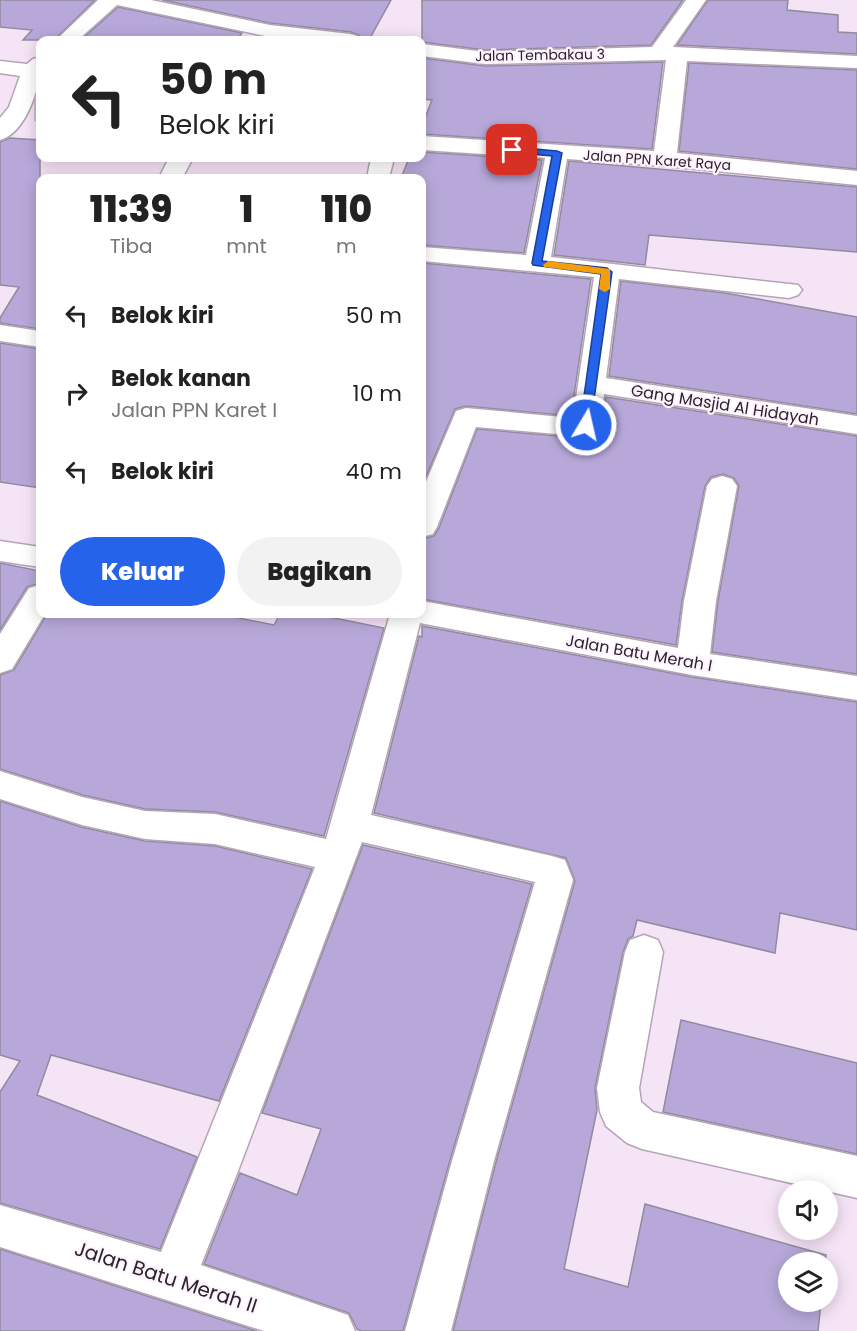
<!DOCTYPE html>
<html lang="id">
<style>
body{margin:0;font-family:Poppins,sans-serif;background:#f2f2f2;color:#222;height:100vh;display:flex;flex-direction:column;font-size:22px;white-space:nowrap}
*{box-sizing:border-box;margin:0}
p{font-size:20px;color:#767676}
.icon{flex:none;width:33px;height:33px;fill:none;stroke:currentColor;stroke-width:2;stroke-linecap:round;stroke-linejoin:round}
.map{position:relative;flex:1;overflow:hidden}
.drawer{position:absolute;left:36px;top:174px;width:390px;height:444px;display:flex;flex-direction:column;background:#fff;border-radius:12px;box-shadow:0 3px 15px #0003}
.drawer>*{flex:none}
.hud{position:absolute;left:36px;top:36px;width:390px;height:126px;border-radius:12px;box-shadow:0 3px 15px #0003;background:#fff;color:#222;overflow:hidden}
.fabs{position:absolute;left:778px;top:1180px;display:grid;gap:12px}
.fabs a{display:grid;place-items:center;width:60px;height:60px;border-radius:50%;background:#fff;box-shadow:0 3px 15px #0003;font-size:30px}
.pin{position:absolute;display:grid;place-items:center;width:51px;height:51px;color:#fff;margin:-26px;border-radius:12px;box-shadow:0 3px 9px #0006}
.me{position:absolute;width:66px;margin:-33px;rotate:9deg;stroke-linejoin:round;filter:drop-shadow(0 0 4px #0008)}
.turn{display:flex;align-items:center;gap:21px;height:126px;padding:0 24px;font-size:27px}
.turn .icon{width:78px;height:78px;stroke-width:2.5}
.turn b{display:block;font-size:42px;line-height:51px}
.eta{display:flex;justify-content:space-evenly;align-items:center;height:102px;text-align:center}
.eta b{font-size:36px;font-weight:800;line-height:42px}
.action{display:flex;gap:12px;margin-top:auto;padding:12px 24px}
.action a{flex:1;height:69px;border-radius:36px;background:#2563eb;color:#fff;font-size:24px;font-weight:800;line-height:69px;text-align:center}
.action a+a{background:#f2f2f2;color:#222}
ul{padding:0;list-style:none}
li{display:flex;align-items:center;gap:18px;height:78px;padding:0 24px}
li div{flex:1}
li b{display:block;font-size:22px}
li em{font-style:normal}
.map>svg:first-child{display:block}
.building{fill:#b7a8d9;stroke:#918b9f;stroke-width:1.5}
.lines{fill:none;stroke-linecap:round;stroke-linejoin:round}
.minor-tunnel{stroke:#cdbdcd;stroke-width:23;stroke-dasharray:23 11;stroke-linecap:butt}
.minor-casing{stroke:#b5a4b6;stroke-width:3}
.minor{fill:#fff;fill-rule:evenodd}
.route{fill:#2563eb;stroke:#184099;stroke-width:1.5}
.slow{fill:#f59e0b}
.labels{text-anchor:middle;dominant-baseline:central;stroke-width:4.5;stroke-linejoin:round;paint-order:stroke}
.far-street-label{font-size:14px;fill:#2b252b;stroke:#fef3fe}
.street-label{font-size:16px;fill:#2b252b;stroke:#fef3fe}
.near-street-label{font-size:20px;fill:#2b252b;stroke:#fef3fe}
</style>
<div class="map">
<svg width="857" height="1331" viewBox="0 0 857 1331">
<rect width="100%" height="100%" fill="#f5e3f6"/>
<!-- building -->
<path class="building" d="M0 0H95L54 40H23L32 30 0 27Z
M162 0H391L369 40H362L359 35 351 32 270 23Z
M422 0H683L651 45 485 50 422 42Z
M708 0H788L787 10 838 15V32L857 33V54L677 45Z
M118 7 242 33 237 40H81Z
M422 58 485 66 663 62 652 149 422 134V126L432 100 422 99Z
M689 63 857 70V169L679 151Z
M10 138 40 140V329L0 323V318L19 287 0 285V142Z
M422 152 542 160 524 253 422 245V178H401L409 158H422Z
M569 161 857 187V252L649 235 645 265 554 255Z
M422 263 591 279 571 416 466 406 455 409 422 486Z
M621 281 725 293 857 317V414L609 376Z
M0 343 40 349V488L0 482Z
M606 397 857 436V674L712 652 718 601 739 486 734 478 723 474 711 477 705 486 682 601 676 645 422 599V539L434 536 439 528 477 429 581 438 597 433 602 426Z
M0 563 40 571V583L27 587 0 630Z
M47 614H219L274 625 280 614H314L384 628 324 836 215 812 145 809 83 795 0 769V675L14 670Z
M422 626 692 677 857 702V930L780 913 775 953 637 920 633 936 628 939 623 952 595 1088 597 1110 564 1269 628 1287 645 1204 826 1255 825 1263H789V1302H821L818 1331H453L496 1162 575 881 566 858 374 813 419 636 422 637Z
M0 801 81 827 145 841 215 846 312 869 219 1101 51 1055 37 1095 197 1157 160 1249 0 1203V1092L20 1061 0 1055Z
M363 845 532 884 450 1160 403 1331H361L357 1329 349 1313 204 1264 240 1173 297 1195 321 1129 262 1113Z
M681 1020 857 1063V1154L663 1112Z
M0 1249 257 1331H0Z"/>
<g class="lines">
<!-- minor-tunnel -->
<path class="minor-tunnel" d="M34 110H40"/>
<defs>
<path id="minor" d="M98 0H151L270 25 350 34 357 36 360 40H300L270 37 117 5 78 40H56Z
M686 0H706L673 47 857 56V68L687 61 677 153 857 171V185L665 166 567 159 551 257 798 285 802 290 798 295 789 298 619 279 606 378 857 416V434L604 394 600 425 596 431 580 436 476 427 437 527 433 534 422 537V491L456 411 466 408 573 418 594 277 422 261V247L526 255 545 158 422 150V136L654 151 666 60 485 64 422 56V44L485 52 652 47Z
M40 57C43 81 27 133 0 140V118L9 107 20 76 0 73V61L27 64 33 59Z
M169 158H193L182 178H159Z
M371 158H394L389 178H367Z
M0 325 40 331V347L0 341Z
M722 476 732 479 737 486 716 601 710 654 857 676V700L692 675 420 623 371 815 552 856 565 860 573 880 494 1161 451 1331H405L452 1161 535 882 362 842 238 1171 201 1265 348 1315 355 1331H264L0 1247V1205L161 1252 315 867 215 844 145 839 82 825 0 799V771L82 797 145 811 215 814 326 839 390 614H422V601L678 648 684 601 707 486 712 479Z
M0 541 40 547V567L0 561Z
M40 585V614H45L12 669 0 673V634L29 588Z
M644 935 658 940 663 952 639 1088 641 1102 653 1112 857 1156V1198L642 1149 627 1143 606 1126 600 1112 597 1088 625 952 630 940Z"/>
</defs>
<!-- minor casing -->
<use href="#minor" class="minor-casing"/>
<!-- minor -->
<use href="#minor" class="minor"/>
</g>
<!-- route -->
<path class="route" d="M512 147 557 151 562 153 542 261 607 268 612 272 590 428 586 429 580 425 601 274 533 265 532 263 552 156 509 152 507 150Z"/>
<!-- slow -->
<path class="slow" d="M548 261 610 269V289L605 292 599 289 601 274 544 267 543 265Z"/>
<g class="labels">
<!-- far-street labels -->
<g class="far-street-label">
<text transform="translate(540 55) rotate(-1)">Jalan Tembakau 3</text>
<text transform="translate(657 160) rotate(4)">Jalan PPN Karet Raya</text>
</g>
<!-- street labels -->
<g class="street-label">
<text transform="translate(725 405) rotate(9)">Gang Masjid Al Hidayah</text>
<text transform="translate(639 653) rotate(10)">Jalan Batu Merah I</text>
</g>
<!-- near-street labels -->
<g class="near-street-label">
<text transform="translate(166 1277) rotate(18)">Jalan Batu Merah II</text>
</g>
</g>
</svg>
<div class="fabs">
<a><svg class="icon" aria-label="sound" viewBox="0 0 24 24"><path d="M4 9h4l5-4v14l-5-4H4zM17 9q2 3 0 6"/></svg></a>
<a><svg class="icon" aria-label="layers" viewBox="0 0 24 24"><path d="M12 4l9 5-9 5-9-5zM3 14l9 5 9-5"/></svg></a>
</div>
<div class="pin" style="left:512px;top:150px;background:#d93025"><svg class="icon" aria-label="arrive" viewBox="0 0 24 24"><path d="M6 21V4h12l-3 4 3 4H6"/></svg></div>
<svg class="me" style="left:586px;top:425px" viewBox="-20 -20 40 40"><circle r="17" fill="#2563eb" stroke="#fff" stroke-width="3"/><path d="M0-11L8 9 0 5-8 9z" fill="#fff"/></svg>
<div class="hud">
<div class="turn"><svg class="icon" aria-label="left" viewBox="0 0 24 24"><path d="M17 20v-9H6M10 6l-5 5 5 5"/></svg><div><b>50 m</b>Belok kiri</div></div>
</div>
<section class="drawer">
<div class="eta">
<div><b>11:39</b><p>Tiba</p></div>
<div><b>1</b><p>mnt</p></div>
<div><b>110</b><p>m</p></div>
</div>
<ul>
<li><svg class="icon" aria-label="left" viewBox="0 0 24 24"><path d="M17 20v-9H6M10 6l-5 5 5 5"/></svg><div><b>Belok kiri</b></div><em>50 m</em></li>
<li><svg class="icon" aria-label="right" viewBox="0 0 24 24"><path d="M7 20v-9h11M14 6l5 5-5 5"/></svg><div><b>Belok kanan</b><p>Jalan PPN Karet I</p></div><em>10 m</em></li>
<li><svg class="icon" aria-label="left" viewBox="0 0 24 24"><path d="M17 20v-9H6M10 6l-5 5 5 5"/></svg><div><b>Belok kiri</b></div><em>40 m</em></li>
</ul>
<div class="action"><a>Keluar</a><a>Bagikan</a></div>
</section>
</div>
